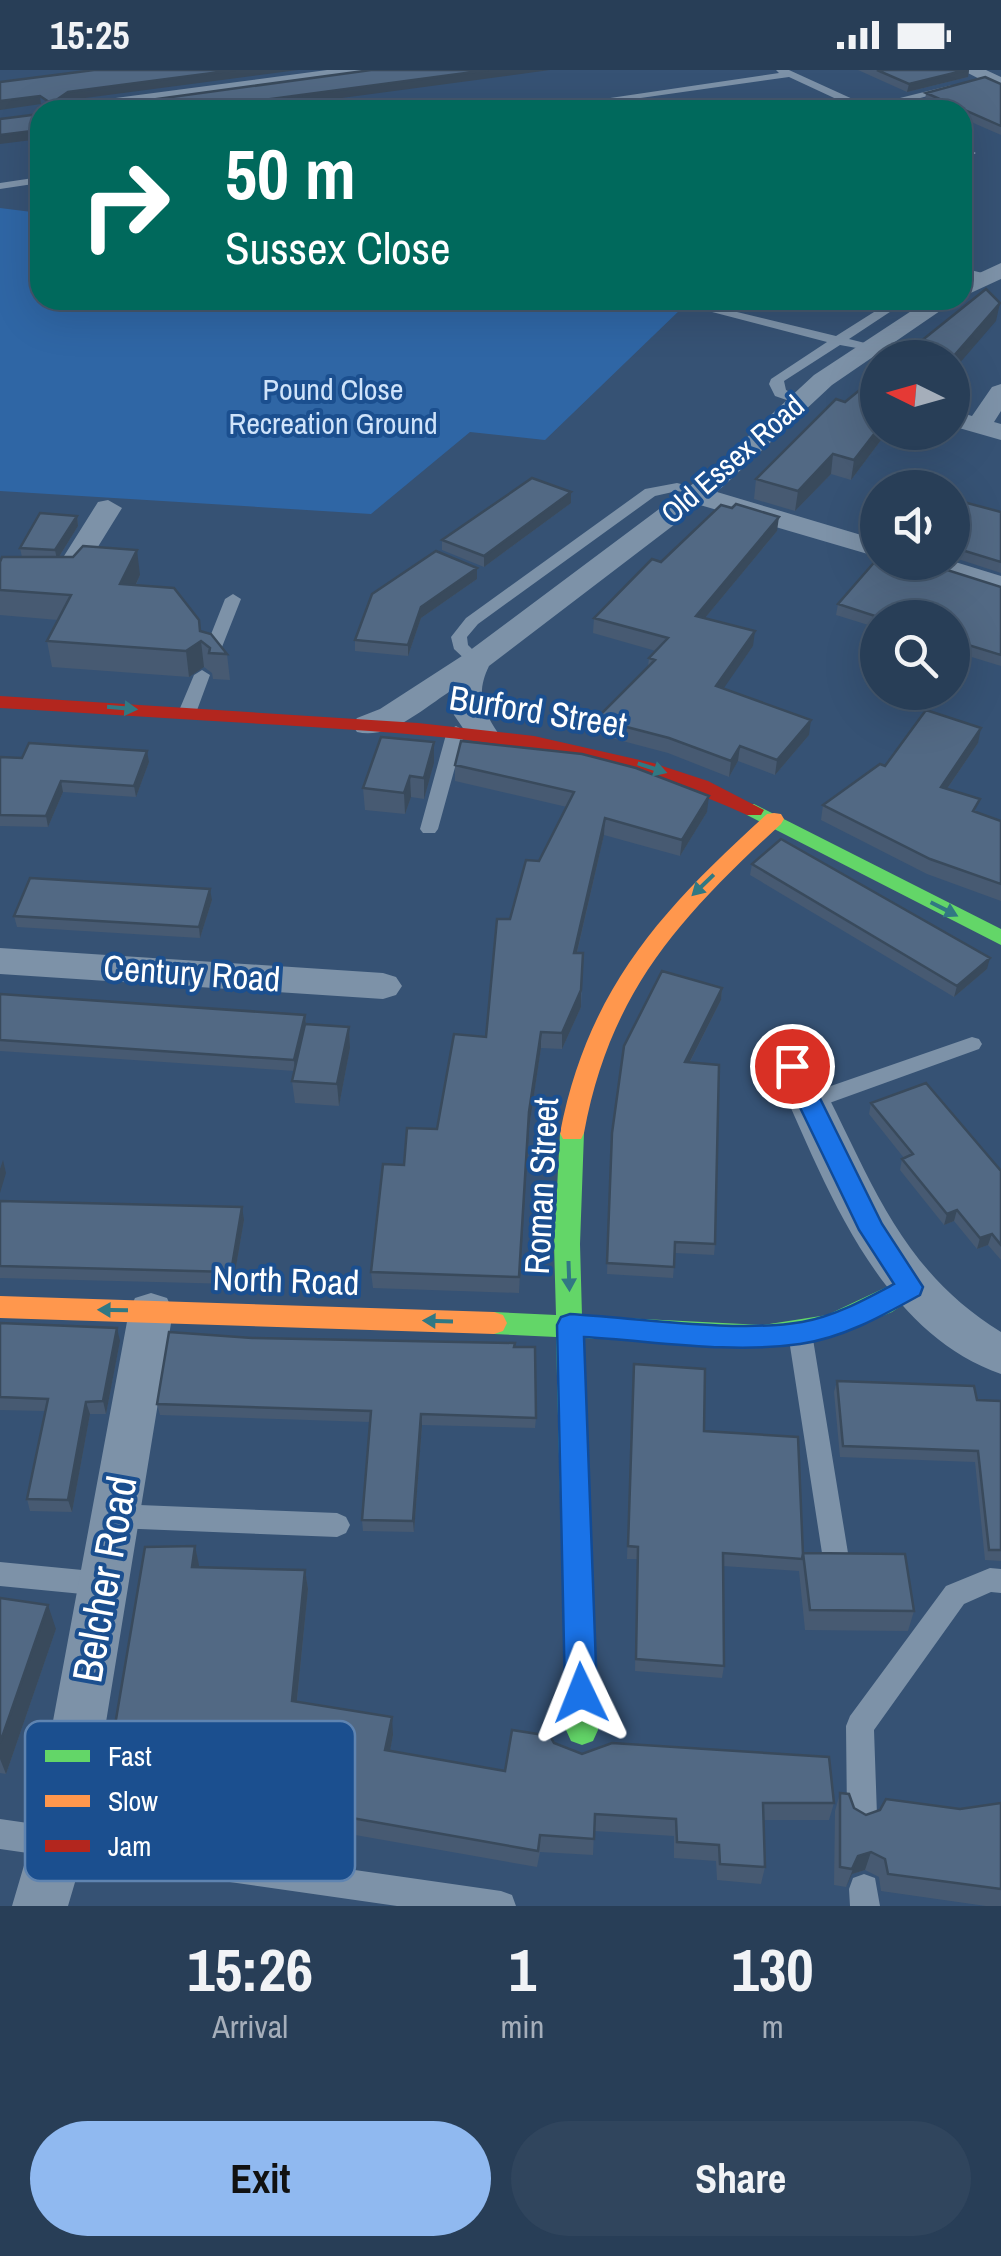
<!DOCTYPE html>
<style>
body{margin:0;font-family:"Archivo Narrow",sans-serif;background:#30455d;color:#f1f3f6;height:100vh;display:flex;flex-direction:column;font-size:38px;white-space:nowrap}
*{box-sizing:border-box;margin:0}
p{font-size:32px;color:#a5aeba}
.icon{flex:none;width:55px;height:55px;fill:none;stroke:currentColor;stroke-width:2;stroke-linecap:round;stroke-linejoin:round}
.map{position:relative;height:1836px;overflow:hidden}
.panel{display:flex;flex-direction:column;background:#283e57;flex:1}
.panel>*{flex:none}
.hud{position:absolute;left:30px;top:30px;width:942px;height:210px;border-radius:30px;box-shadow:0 10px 40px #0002,0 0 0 2px #44576d;background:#00695c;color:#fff;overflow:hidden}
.needle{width:65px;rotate:275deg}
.buttons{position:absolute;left:860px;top:270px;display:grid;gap:20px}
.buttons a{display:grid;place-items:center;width:110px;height:110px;border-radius:50%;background:#283e57;box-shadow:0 10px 40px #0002,0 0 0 2px #44576d;font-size:50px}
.pin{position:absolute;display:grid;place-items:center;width:85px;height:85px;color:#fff;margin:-42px;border:5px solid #fff;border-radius:50%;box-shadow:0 2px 10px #0007}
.me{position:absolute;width:110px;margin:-55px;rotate:358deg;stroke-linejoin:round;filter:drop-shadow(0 0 8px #0008)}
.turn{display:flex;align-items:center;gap:35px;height:210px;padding:0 30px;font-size:45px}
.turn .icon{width:130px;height:130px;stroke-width:2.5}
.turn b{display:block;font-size:70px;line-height:85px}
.eta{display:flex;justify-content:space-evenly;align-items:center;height:170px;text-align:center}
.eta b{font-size:60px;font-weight:700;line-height:70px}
.action{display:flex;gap:20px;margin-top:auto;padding:20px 30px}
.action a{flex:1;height:115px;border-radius:60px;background:#90b9f0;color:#111;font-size:40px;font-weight:700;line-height:115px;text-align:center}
.action a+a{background:#30455d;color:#f1f3f6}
.status{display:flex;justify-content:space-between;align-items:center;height:70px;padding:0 50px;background:#283e57;direction:ltr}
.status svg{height:28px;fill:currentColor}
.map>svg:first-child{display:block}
.green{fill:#2f66a5}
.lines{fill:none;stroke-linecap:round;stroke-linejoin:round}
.lane{fill:#7d92a8;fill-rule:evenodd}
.street{fill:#7d92a8;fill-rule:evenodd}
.fast{fill:#63d668;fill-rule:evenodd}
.slow{fill:#ff974d;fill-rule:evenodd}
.jam{fill:#b3261e;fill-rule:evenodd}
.wall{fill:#475a72}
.shaded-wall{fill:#394a5c}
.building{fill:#526984;stroke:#394a5c;stroke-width:2.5}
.oneway{fill:#317883}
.route{fill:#1a73e8;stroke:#114b97;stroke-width:2.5}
.labels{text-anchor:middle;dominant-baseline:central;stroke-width:8;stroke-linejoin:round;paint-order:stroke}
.far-park-label{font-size:30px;fill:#cfe3fa;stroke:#1b4f8f}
.far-street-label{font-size:30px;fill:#fff;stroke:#1b4f8f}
.street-label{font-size:35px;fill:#fff;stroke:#1b4f8f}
.near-street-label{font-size:42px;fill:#fff;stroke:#1b4f8f}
.key{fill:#1b4f8f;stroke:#5f84b1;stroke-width:2.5}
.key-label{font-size:28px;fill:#fff}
</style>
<div class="status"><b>15:25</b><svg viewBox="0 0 49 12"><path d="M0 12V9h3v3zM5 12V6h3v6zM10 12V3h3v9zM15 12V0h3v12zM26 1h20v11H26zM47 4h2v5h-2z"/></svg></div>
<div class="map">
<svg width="1001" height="1836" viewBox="0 0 1001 1836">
<rect width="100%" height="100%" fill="#365274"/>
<!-- green -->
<path class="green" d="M0 138 40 143V230H628L682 238 545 370 470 362 371 444 0 421Z"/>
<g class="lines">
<!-- lane -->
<path class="lane" d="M776 0H789L868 36 952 15 957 18 876 40H860L789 7 556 40H529L779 3Z
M962 76 976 83 971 86 962 83Z
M40 107V113L0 119V113Z
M962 198 995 206 989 210 962 206Z
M666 230H687L836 266 893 230H908L849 269 873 275V281L840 275 784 311 786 320 805 330 798 334 775 326 769 314 771 309 827 272Z
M677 413 709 421 702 425 677 421 655 426 478 554 467 567 468 575 484 591 482 594H470L454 579 451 567 466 548 645 419Z
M233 524 241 529 220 582 212 587 206 585 204 582 225 529Z
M202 600 210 605 196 643 193 647H181L178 643 194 605Z
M456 656 465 661 438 759 435 763H423L420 759 447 661Z
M972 967 979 969 982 974 979 979 810 1040 802 1038 799 1032 802 1026Z
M800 1253 808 1256 812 1263 848 1483 844 1491 835 1495 826 1491 822 1483 788 1263 792 1256Z
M115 1434 337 1443 346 1447 350 1455 346 1463 337 1467 115 1458 106 1454 102 1446 106 1438Z
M0 1492 103 1502 112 1505 116 1514 112 1523 103 1526 0 1516Z
M990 1498 1001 1499V1523L991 1522 964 1534 874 1660 877 1745 872 1755 862 1760 852 1755 847 1745 846 1656 850 1646 946 1516Z
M0 1749 501 1821 512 1825 516 1836H397L0 1779Z
M864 1804 875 1808 880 1836H850L849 1819 853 1808Z"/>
<!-- street -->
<path class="street" d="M327 0H378L369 6 114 40H60L70 34Z
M962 0H986L1001 7V20Z
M1001 193V209L962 227V211Z
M928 230H956L832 315 717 422 878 470V487L700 435 489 596C476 623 482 639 498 663L493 670H471L454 645 449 622C423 639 389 670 357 662L352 655 357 648 380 639 465 584 714 398 814 305Z
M1001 314V341L994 352 1001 354V370L952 356V340L972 346 992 317Z
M108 430 122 438 78 509H0V491L59 494 98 432Z
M952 491 1001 506V524L914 498 910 492Z
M0 878 383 903 396 907 402 916 396 925 383 929 0 904Z
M792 981 806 985C866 1090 890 1194 1001 1262V1304C875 1260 822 1105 772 995L778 985Z
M151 1223 167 1228 173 1241 86 1775 68 1836H12L30 1775 129 1241 135 1228Z"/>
<!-- fast -->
<path class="fast" d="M754 734 1001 859V875L747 745 744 740 747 735Z
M572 1054 581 1057 584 1063 580 1174 582 1246 763 1255 827 1245 910 1206 919 1210 923 1217 919 1224 892 1242 838 1264 763 1277 583 1268 598 1660 593 1671 582 1675 571 1671 566 1660 556 1267 494 1264 485 1261 481 1253 485 1245 494 1242 556 1245 554 1174 560 1063 563 1057Z"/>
<!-- slow -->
<path class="slow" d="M774 743 781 744 784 749 781 754C679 848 610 922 584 1063L581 1069H563L560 1063C588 919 661 840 767 744Z
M0 1226 494 1242 503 1245 507 1253 503 1261 494 1264 0 1248Z"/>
<!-- jam -->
<path class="jam" d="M0 626 418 653 534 666 653 693 708 711 764 740 761 745H747C590 673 450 666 281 655 187 650 94 643 0 638Z"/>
</g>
<!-- wall -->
<path class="wall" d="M858 0H969L968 7 907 22Z
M1001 14V65L962 48V40H945L925 31 926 23Z
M845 332 878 362H887L851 410 831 404 795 441 754 429 756 409Z
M952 429 1001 442V503L952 487Z
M571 433 484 497 442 480V470Z
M732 438 777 461 705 548 753 576 723 618 809 665 775 705 738 691 729 707 668 683 596 664V649L648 597 649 588 656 581 593 563 594 548 661 492Z
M77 446 78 456 59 487 140 505 136 515 199 550 201 561 227 584 230 610 213 609 212 603 204 597 189 607 52 597 47 571 58 550 0 545V492L22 487 20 478Z
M477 498V509L421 548 408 586 355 581V570Z
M1001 517V596L952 581V548H878V558L836 545 838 534Z
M978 673 947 719 977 742 1001 751V831L927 804 821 750 823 735 885 696Z
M0 687 149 692 136 727 63 722 48 757 0 756Z
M434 693 424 729 411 727 405 744 365 740 363 718Z
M455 695 707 742 680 786 604 765 577 883H583L581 937 562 979 541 978 529 1058 519 1223 373 1218 371 1202 404 1095 437 1059 486 967 510 849 567 737 455 711Z
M752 794 987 899 954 927 750 805Z
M212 830 200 868 17 857 14 846Z
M722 918 721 930 690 992 715 1174 714 1185 675 1183 673 1208 607 1204 612 1063Z
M0 924 305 945 306 954 349 957 350 978 339 1036 295 1033 292 1011 295 1001 0 981Z
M871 1033 1001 1101V1190L988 1175 977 1179 954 1151 944 1155 900 1100 902 1089 904 1088 869 1044Z
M0 1131 244 1150 233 1214 0 1208Z
M0 1253 120 1271 106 1344H90L72 1442 30 1441 27 1429 45 1341 0 1340Z
M252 1268 514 1277 536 1348 535 1358 422 1355 414 1462 363 1461 362 1450 370 1352 160 1345 157 1334Z
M633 1307 704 1361 803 1483 914 1541 908 1561 805 1560 799 1501 723 1496 724 1596 722 1608 635 1601 637 1489H627Z
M837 1311 977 1330 1001 1331V1491L985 1490 975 1392 840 1387 834 1322Z
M195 1476 199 1497 305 1500 308 1519 297 1631 393 1665 390 1681 505 1701 554 1673 582 1684 834 1733 829 1750H763L765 1797 761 1814 717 1810 716 1791 674 1788V1766L594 1761 593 1785 540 1782 537 1797 304 1756 302 1743 164 1729 158 1711 160 1705 116 1703 110 1685Z
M0 1528 56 1559 6 1704 0 1703Z
M840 1723 854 1738 866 1745 960 1739 1001 1733V1836H986L881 1821 879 1807 865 1800 852 1804 846 1817 834 1815 835 1741Z"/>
<!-- shaded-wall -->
<path class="shaded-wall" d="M235 0H298L70 30 56 39 55 31 68 22Z
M488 0H550L253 40H188Z
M966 0H969L968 7 907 22 909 14Z
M40 26 41 34 0 40V31Z
M40 60V69L0 74V65Z
M1000 233 996 251 952 302V288Z
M878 359V362H887L851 410 854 390Z
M833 384 831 404 795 441 798 421Z
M571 422V433L484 497V486Z
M77 446 78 456 57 490 55 480Z
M779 447 777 461 695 560 696 546Z
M137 480 140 505 124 540 120 514Z
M477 498V509L421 548 408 586V575L421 537Z
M755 561 753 576 715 631 716 616Z
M201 571 204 597 189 607 186 581Z
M811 650 809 665 775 705 777 690Z
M981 658 978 673 938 732 941 717Z
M434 672V693L424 729V708Z
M740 676 738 691 729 707 731 691Z
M147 681 149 692 136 727 134 716Z
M410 706 411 727 405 744 404 723Z
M61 711 63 722 48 757 46 746Z
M709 726 707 742 680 786 682 770Z
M605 748 604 765 573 899 574 883Z
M210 819 212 830 200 868 199 857Z
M990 888 987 899 954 927 957 916Z
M722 918 721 930 684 1003 685 992Z
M581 920V937L562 979V963Z
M305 945 306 956 295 1001 294 990Z
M349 957 350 978 339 1036 337 1014Z
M541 962V978L529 1058 519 1223 529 1042Z
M3 1090 6 1103 0 1123V1099Z
M242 1137 244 1150 233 1214 231 1202Z
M957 1140 954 1151 944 1155 947 1144Z
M992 1164 988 1175 977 1179 980 1168Z
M117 1258 120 1271 106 1344 103 1331Z
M86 1332 90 1344 72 1442 68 1430Z
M421 1344 422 1355 414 1462 413 1451Z
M195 1476 199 1495 196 1516 192 1497Z
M305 1500 308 1519 295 1649 292 1631Z
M48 1535 56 1559 6 1704 0 1689V1673Z
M392 1647 393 1665 387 1697 385 1680Z
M871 1782 865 1800 852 1804 846 1817 858 1786Z"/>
<!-- building -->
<path class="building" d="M94 0H235L68 22 55 31 59 35H113L371 0H488L188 40H42V35L49 32 40 26 0 31V12Z
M877 0H966L909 14Z
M985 7 1001 14V56L926 23Z
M40 44V60L0 65V49Z
M986 219 1000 233 952 288H900Z
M867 314 878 316V359L854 390 833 384 798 421 756 409 836 329 845 332Z
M532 408 571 422 484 486 442 470Z
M952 429 1001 442V492L952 477Z
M736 434 779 447 696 546 755 561 716 616 811 650 777 690 740 676 731 691 669 668 596 649 655 590 649 588 668 568 594 548 652 489 661 492 721 435 732 438Z
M40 443 77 446 55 480 20 478Z
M83 476 137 480 120 514 174 518 199 550 200 561 211 564 227 584 209 583 210 578 201 571 186 581 47 571 71 525 0 520V492L2 487H73Z
M436 481 477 498 421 537 408 575 355 570 372 524Z
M878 488V492H922L1001 517V585L952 570V548H881L838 534Z
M926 640 981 658 941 717 980 729 973 741 1001 751V814L930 789 823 735 880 694 885 696Z
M381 667 434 672 424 708 410 706 404 723 363 718Z
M461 671 582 684 636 698 709 726 682 770 605 748 574 883H583L581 920 562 963 541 962 529 1042 519 1207 371 1202 383 1094 404 1095 407 1058 437 1059 454 964 486 967 497 849H510L526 790 539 791 574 722 455 695Z
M29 673 147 681 134 716 61 711 46 746 0 745V687L22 688Z
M781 769 990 888 957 916 752 794Z
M30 808 210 819 199 857 14 846Z
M662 901 722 918 685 992 719 995 715 1174 675 1172 674 1197 607 1193 612 1063 624 976Z
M0 924 305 945 294 990 0 970Z
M305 954 349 957 337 1014 292 1011Z
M926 1013 1001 1101V1175L992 1164 980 1168 957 1140 947 1144 902 1089 913 1084 871 1033Z
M0 1131 242 1137 231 1202 0 1196Z
M0 1253 117 1258 103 1331 86 1332 68 1430 27 1429 48 1329 0 1327Z
M169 1262 252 1268 515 1273 514 1277H535L536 1348 421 1344 413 1451 362 1450 371 1341 157 1334Z
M634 1294 705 1299 704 1361 798 1367 803 1485V1483L802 1489 723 1483 724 1596 636 1589 638 1477 628 1476Z
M837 1311 974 1316 977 1330 1001 1331V1480H989L978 1381 843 1376Z
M195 1476 192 1497 305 1500 292 1631 392 1647 385 1680 505 1701 512 1660 550 1666 554 1673 582 1684 612 1673 829 1687 834 1733H763L765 1797 720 1794 719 1775 677 1772 676 1749 595 1744 594 1769 540 1765 538 1781 301 1739 304 1727 158 1711 162 1688 110 1685 145 1477Z
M803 1483 905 1484 914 1541 810 1540Z
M0 1528 48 1535 0 1673Z
M840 1723 849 1724 854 1738 866 1745 880 1740 886 1729 960 1739 1001 1733V1819L888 1804 885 1789 871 1782 858 1786 852 1799 840 1797Z"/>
<!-- one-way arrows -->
<defs><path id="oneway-solid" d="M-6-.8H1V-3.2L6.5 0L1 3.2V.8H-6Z" transform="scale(2.5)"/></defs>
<g class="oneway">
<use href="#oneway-solid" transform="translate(122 638) rotate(5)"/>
<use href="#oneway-solid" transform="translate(652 698) rotate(18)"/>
<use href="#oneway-solid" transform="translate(703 815) rotate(136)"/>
<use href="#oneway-solid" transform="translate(944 839) rotate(27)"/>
<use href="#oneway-solid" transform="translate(569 1206) rotate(88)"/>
<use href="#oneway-solid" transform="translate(113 1240) rotate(-179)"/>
<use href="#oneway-solid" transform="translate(438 1251) rotate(-178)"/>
</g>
<!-- route -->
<path class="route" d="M792 987 804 996 882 1154 923 1217 920 1225C882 1246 843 1268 800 1274 730 1284 654 1271 584 1267L597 1623 592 1634 581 1638 570 1634 565 1623 557 1255 561 1247 570 1244C637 1248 738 1263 802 1252 835 1246 864 1230 894 1214L859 1160 780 996Z"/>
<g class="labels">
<!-- far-park labels -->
<g class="far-park-label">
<text x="333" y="319">Pound Close<tspan x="333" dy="34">Recreation Ground</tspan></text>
</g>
<!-- far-street labels -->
<g class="far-street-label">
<text transform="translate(732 389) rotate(-41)">Old Essex Road</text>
</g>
<!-- street labels -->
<g class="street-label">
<text transform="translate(538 641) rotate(9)">Burford Street</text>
<text transform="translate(192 903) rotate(4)">Century Road</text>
<text transform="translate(541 1116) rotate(-87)">Roman Street</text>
<text transform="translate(286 1210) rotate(2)">North Road</text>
</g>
<!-- near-street labels -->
<g class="near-street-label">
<text transform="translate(104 1509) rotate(-80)">Belcher Road</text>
</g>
</g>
<!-- legend -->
<rect x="25" y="1651" width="330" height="160" rx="15" class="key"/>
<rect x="45" y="1680" width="45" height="12" fill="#63d668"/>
<rect x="45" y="1725" width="45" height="12" fill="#ff974d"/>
<rect x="45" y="1770" width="45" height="12" fill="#b3261e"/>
<g class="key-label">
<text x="108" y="1696">Fast</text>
<text x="108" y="1741">Slow</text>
<text x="108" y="1786">Jam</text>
</g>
</svg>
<div class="buttons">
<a><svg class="needle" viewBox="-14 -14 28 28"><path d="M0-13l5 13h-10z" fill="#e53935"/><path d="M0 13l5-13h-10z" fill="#a5aeba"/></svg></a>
<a><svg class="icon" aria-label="sound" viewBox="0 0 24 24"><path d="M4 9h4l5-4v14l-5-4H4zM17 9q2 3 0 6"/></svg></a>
<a><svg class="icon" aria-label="search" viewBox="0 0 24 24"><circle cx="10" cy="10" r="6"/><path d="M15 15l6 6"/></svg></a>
</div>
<div class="pin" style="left:792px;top:996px;background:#d93025"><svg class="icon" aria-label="arrive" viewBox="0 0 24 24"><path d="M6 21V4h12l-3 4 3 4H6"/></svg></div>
<svg class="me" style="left:581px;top:1623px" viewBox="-20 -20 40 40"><path d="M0-17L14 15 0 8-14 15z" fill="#1a73e8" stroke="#fff" stroke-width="4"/></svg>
<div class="hud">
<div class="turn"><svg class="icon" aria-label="right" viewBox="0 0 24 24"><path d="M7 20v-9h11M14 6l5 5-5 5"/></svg><div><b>50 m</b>Sussex Close</div></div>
</div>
</div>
<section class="panel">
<div class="eta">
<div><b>15:26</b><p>Arrival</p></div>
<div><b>1</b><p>min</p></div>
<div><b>130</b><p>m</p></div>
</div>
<div class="action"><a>Exit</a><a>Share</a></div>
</section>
